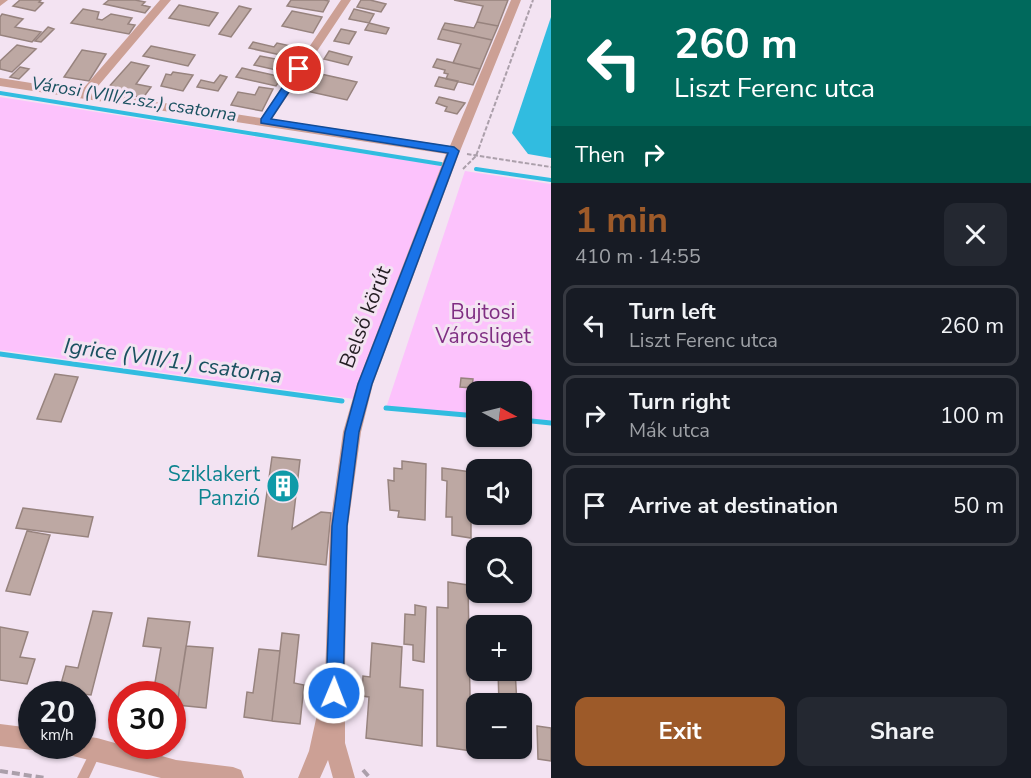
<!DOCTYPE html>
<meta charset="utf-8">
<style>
body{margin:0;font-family:"Nunito Sans",sans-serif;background:#242831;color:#f1f3f6;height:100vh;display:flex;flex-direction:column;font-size:22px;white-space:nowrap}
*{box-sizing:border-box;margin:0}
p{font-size:20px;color:#9ea1a6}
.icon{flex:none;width:33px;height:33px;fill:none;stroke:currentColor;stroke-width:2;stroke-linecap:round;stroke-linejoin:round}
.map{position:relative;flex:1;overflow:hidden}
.details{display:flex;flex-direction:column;background:#171b24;width:480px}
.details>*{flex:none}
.hud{background:#00695c;color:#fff;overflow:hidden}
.needle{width:39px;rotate:97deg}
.tools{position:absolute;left:466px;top:381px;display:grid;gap:12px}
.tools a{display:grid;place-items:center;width:66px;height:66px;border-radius:12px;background:#171b24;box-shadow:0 2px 4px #0004;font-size:30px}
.speed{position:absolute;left:18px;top:681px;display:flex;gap:12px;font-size:30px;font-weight:700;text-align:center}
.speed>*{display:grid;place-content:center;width:78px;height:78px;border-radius:50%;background:#171b24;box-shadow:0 2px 4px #0004;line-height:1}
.speed small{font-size:15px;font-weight:400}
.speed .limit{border:9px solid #d22;background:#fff;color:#111}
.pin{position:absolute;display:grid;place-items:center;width:51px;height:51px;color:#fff;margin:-26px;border:3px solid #fff;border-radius:50%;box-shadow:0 2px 6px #0007}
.me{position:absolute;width:66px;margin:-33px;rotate:1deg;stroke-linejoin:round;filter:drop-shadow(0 0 4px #0008)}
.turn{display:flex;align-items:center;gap:21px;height:126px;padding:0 24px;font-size:27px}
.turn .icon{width:78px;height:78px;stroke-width:2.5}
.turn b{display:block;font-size:42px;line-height:51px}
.then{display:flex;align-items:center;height:57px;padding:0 24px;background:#0003;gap:12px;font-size:22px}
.round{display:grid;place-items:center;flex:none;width:63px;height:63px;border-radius:12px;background:#242831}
.overview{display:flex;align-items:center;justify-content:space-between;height:102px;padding:0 24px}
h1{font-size:36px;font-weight:700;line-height:45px;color:#9d5a29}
.button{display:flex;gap:12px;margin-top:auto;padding:12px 24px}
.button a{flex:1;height:69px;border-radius:12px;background:#9d5a29;color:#fff;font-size:24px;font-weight:700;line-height:69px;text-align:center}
.button a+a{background:#242831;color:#f1f3f6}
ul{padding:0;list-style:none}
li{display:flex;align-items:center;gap:18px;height:81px;margin:0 12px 9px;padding:0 12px;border:3px solid #363941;border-radius:12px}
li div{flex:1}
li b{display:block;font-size:22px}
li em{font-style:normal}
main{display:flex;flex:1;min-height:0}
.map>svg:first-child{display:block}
.green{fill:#fcc2fc}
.water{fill:#31bce0}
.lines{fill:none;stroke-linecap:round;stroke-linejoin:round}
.stream-far1{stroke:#31bce0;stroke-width:4}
.stream{stroke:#31bce0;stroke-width:5}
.building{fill:#bda8a3;stroke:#97837e;stroke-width:1.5}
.path-far1{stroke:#ab9faa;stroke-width:2;stroke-dasharray:4.5 2;stroke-linecap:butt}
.path{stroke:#ab9faa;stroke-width:4;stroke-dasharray:8 4;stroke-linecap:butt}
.lane{fill:#cca095;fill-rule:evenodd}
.street{fill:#cca095;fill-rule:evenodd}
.route{fill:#1a73e8;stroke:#114b97;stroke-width:1.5}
.labels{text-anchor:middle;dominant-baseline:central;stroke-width:6;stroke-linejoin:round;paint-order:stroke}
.far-water-label{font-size:18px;font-style:italic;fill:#1a5160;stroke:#f3e3f2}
.park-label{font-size:21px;fill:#7f2e82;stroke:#f3e3f2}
.street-label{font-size:21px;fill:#231d22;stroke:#f3e3f2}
.culture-label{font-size:21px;fill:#0d838f;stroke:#f3e3f2;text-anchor:end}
.water-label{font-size:22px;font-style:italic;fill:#1a5160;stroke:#f3e3f2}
</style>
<main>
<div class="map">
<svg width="551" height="778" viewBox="0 0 551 778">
<rect width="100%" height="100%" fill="#f3e3f2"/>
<!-- green -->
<path class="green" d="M0 97 444 166 354 399 0 350Z
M465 171 551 184V424L522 421V392H477V416L386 408Z"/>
<!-- water -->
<path class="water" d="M551 17V158L528 154 512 133Z"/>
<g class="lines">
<!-- stream-far1 -->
<path class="stream-far1" d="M0 93 441 164
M476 169 551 180"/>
<!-- stream -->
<path class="stream" d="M0 354 342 401
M386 408 477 416
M522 420 551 423"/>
</g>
<!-- building -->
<path class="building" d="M20 0H41L39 2 43 3 35 11 13 6Z
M109 0H135L145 2 142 5 150 7 145 13 104 4Z
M291 0H324L329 1 323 12 287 6Z
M361 0H370L386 4 381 12 357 7Z
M454 0H508L498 26 477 22 483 6Z
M179 5 218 13 209 26 169 18Z
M239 6 251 9 231 37 219 34Z
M83 9 99 12 97 19 102 20 111 14 132 18 128 24 135 25 129 34 71 23Z
M354 9 374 14 369 23 349 19Z
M292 11 322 17 313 33 282 26Z
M2 14 23 19 15 27 41 32 32 42 0 35V17Z
M477 22 498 26 492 40 442 29 445 23 474 28Z
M369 23 389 28 386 34 365 30Z
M48 27 54 29 41 42 35 41Z
M341 29 356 32 349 44 334 41Z
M442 29 492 40 480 69 453 63 461 44 438 39Z
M253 42 274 47 277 43 300 48 294 58 249 48Z
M17 45 36 49 12 72 0 69V61Z
M151 46 195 55 188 66 143 56Z
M82 50 106 54 89 81 64 77Z
M329 51 352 57 348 65 324 59Z
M260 56 291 62 285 72 254 65Z
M437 59 480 69 473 85 446 79 448 74 444 73 445 70 433 67Z
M131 62 149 66 136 84 151 87 143 98 106 90Z
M20 67 29 69 19 79 10 77Z
M242 68 282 77 276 86 236 77Z
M173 72 193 75 183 91 161 86 166 74 171 75Z
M321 74 357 82 347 100 302 90 306 84 315 86Z
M220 75 227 77 218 91 197 87 201 80 214 83Z
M439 77 458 81 454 90 435 86Z
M259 87 273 89 262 111 231 105 238 92 255 95Z
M439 97 465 103 457 114 445 111 447 107 436 103Z
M55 374 78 377 61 422 37 419Z
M461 378 473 379 472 388 460 387Z
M272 457 300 460 292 529 321 512 331 513 326 565 258 556Z
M402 461 426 464 425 520 398 517 399 511 390 510 388 480 394 481V468L402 469Z
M442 468 471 472V538L452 535V517H446L447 481 442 480Z
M23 508 93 517 88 537 16 528Z
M27 531 50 535 30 595 6 591Z
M448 582 468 585 471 751 437 746V607L448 608Z
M415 605 426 607 424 662 413 660V645L404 644 405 614 415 615Z
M93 611 112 613 91 695 59 691 66 666 78 668Z
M148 618 190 622 177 705H172V694H153L161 648 143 646Z
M0 627 28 632 20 657 35 659 27 684 0 680Z
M282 633 299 635 294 683 304 685 300 724 272 721Z
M372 643 402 647 400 687 423 690 422 746 366 738 369 697 362 696 363 676 370 677Z
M186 646 213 648 206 708 177 705Z
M259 649 280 651 272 721 244 717 247 692 253 693Z
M498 670H515L517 704H499Z
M469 715 477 716V748H498L499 755 471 751Z
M537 726 551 728V761L538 759Z"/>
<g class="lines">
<!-- path-far1 -->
<path class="path-far1" d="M467 154 551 167
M463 169 476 156 533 0"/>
<!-- path -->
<path class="path" d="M363 770 370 778
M0 771 45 778"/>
<!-- lane -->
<path class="lane" d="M96 747 100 748 101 752 89 778H77L92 748Z"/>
<!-- street -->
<path class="street" d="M0 0H8L0 6Z
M160 0H171L93 92 261 118 341 0H351L272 119 450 146 511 0H521L460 151 373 384 361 432 348 526 345 670V743L355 778H333L328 760 320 778H298L309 751 318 710 324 708 330 526 343 432 357 384 446 154 0 86V78L81 91Z
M0 724 32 728V746L40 747 32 750 0 746Z
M82 736 97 738 176 760 233 767 241 770 244 778H161L65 754 62 746H82Z"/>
</g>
<!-- route -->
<path class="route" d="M299 66 304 69 271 119 454 147 459 151 372 384 359 432 347 526 343 693 341 699 334 701 328 699 326 693 332 526 345 432 358 384 448 153 261 123V119L296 67Z"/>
<!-- icons -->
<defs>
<symbol id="building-disc" viewBox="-11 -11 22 22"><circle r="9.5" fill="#0f9aa8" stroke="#f3e3f2"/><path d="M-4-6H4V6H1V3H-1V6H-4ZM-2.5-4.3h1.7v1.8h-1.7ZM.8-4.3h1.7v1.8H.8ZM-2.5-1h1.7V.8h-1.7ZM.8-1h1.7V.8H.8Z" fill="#fff"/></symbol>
</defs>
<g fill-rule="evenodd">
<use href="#building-disc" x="264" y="467" width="38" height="38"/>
</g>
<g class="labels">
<!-- far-water labels -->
<g class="far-water-label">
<text transform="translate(134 99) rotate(9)">Városi (VIII/2.sz.) csatorna</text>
</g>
<!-- park labels -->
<g class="park-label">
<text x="483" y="312">Bujtosi<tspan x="483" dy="24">Városliget</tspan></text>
</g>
<!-- street labels -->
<g class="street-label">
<text transform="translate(365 317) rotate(-69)">Belső körút</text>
</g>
<!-- culture labels -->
<g class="culture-label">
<text x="260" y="474">Sziklakert<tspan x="260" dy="24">Panzió</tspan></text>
</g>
<!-- water labels -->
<g class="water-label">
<text transform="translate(173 361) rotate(8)">Igrice (VIII/1.) csatorna</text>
</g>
</g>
</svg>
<div class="tools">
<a><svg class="needle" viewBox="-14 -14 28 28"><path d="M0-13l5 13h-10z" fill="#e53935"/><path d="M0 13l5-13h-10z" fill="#9ea1a6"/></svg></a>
<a><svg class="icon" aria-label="sound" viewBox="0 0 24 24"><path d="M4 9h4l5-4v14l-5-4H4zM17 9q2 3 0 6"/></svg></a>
<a><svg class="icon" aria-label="search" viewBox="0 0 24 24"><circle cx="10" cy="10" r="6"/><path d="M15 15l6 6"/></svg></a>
<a>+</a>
<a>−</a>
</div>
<div class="speed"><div>20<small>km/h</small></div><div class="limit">30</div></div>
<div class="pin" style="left:299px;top:69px;background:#d93025"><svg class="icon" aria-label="arrive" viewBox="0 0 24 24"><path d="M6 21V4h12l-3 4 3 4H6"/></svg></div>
<svg class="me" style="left:334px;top:693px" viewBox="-20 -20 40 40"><circle r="17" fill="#1a73e8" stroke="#fff" stroke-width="3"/><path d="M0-11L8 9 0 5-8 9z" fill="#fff"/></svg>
</div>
<section class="details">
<div class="hud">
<div class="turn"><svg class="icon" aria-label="left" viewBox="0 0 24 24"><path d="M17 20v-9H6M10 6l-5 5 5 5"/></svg><div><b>260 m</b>Liszt Ferenc utca</div></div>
<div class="then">Then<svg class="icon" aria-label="right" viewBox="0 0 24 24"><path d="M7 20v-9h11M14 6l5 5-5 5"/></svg></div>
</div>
<div class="overview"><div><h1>1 min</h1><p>410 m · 14:55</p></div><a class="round"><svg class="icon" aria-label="close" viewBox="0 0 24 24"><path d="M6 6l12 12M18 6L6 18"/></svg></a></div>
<ul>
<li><svg class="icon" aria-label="left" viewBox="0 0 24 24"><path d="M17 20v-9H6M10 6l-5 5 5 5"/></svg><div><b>Turn left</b><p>Liszt Ferenc utca</p></div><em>260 m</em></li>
<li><svg class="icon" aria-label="right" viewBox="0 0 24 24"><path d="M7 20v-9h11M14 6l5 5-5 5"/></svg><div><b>Turn right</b><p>Mák utca</p></div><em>100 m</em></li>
<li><svg class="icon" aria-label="arrive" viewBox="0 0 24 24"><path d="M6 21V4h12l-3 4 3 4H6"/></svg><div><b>Arrive at destination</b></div><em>50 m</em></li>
</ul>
<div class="button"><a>Exit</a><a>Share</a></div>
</section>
</main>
